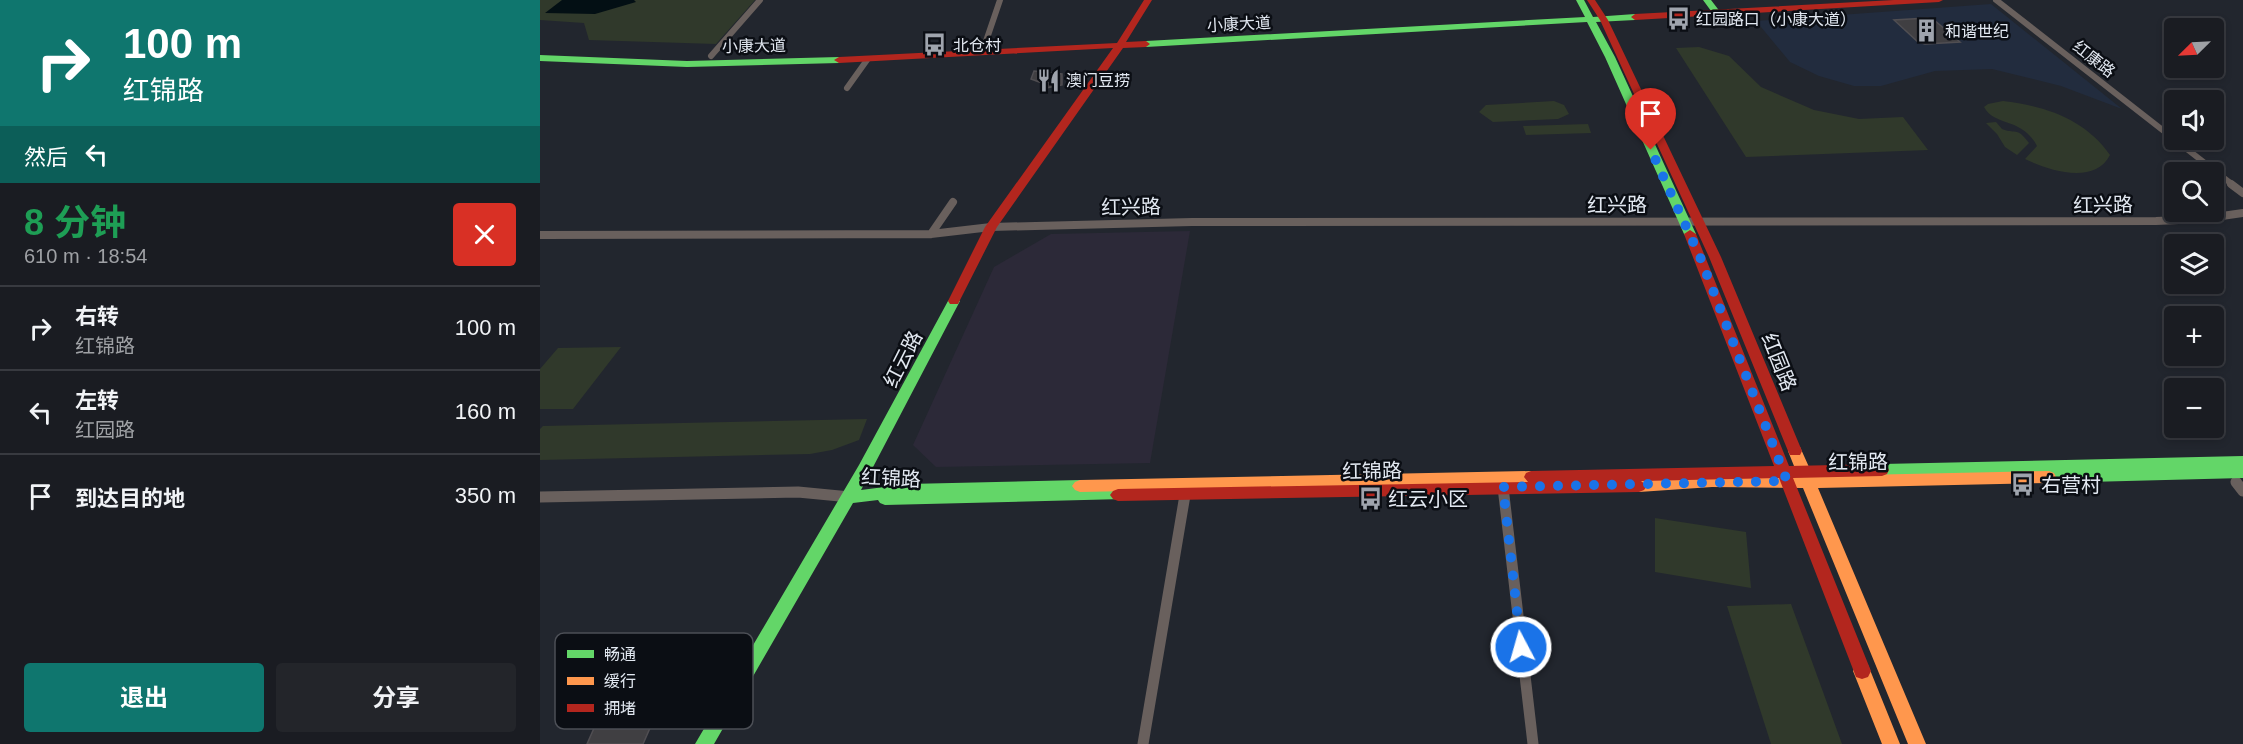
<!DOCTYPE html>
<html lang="zh">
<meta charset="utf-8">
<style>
body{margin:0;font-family:Helvetica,"Noto Sans SC",sans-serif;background:#23252a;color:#f1f3f6;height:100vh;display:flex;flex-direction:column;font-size:22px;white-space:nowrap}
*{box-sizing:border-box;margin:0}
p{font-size:20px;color:#9fa1a5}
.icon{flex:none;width:33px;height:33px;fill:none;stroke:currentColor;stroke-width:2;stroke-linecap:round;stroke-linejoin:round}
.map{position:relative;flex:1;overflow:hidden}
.panel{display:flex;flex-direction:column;background:#1a1c22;width:540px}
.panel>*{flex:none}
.banner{background:#0f766e;color:#fff;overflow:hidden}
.needle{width:39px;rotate:246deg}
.controls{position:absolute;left:1624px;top:18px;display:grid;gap:12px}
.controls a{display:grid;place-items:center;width:60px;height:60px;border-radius:6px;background:#1a1c22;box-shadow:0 3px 9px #0003,0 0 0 2px #383a40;font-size:30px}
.pin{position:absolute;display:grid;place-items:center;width:51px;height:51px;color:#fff;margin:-62px -26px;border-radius:50% 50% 50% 0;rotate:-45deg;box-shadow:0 0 6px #0007}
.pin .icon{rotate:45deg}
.me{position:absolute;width:66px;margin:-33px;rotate:354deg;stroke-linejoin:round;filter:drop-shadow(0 0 4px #0008)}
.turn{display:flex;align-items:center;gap:21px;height:126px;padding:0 24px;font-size:27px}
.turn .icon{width:78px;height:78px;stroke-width:2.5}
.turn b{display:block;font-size:42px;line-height:51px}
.then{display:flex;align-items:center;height:57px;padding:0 24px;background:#0003;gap:12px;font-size:22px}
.round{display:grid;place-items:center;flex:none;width:63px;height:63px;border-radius:6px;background:#23252a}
.overview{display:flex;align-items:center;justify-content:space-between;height:102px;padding:0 24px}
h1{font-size:36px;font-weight:700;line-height:45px;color:#1e9e55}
.cta{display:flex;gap:12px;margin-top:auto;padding:12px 24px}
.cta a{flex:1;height:69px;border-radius:6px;background:#0f766e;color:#fff;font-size:24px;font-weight:700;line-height:69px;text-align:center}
.cta a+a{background:#23252a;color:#f1f3f6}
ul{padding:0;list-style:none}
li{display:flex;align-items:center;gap:18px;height:84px;padding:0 24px;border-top:2px solid #383a40}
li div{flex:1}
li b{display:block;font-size:22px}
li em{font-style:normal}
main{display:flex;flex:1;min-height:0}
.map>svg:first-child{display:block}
.built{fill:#222c3e}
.industrial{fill:#2c2938}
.green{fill:#30392b}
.water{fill:#030f14}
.building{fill:#403f42;stroke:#504e52;stroke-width:1.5}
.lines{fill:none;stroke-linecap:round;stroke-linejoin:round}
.street-far2{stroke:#69605d;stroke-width:6}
.street-far1{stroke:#69605d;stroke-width:8}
.street{stroke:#69605d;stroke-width:11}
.fast{fill:#63d668;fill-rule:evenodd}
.slow{fill:#ff974d;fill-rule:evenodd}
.jam{fill:#b3261e;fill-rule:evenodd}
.route{stroke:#1a73e8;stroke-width:10;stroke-dasharray:0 18}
.labels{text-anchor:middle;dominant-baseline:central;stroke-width:5;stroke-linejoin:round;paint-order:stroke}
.far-poi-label{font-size:16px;fill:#e2e8f1;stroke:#0b0e14;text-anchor:start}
.far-street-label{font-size:16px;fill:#e2e8f1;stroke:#0b0e14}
.street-label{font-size:20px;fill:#e2e8f1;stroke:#0b0e14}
.poi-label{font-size:20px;fill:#e2e8f1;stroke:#0b0e14;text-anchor:start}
.key{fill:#0b0e14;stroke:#4c4f56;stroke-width:1.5}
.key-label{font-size:16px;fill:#e2e8f1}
</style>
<main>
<section class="panel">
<div class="banner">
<div class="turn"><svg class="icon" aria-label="right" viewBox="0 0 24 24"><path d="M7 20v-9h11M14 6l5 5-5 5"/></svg><div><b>100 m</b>红锦路</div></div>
<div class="then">然后<svg class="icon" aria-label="left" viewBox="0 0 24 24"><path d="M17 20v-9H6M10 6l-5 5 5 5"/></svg></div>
</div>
<div class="overview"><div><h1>8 分钟</h1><p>610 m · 18:54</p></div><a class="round" style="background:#d93025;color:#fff"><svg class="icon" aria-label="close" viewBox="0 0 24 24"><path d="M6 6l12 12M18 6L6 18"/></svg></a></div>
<ul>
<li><svg class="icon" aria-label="right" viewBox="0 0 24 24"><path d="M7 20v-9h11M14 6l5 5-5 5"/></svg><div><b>右转</b><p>红锦路</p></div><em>100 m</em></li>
<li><svg class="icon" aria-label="left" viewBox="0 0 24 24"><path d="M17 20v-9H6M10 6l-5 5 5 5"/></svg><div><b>左转</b><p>红园路</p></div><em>160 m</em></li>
<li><svg class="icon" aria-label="arrive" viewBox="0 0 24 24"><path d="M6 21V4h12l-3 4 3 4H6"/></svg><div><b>到达目的地</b></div><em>350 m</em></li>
</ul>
<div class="cta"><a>退出</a><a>分享</a></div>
</section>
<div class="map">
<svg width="1703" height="744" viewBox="0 0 1703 744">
<rect width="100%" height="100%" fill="#22262e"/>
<!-- built -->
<path class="built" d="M1451 4 1582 109 1521 86 1452 69 1395 71 1341 86H1314L1279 76 1250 62 1216 21Z"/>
<!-- industrial -->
<path class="industrial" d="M650 231 610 463 396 467 373 445 454 267 511 234Z"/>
<!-- green -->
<path class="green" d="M0 0H215L176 44 49 40 44 23 0 20Z
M1159 47 1189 56 1221 87 1274 110 1319 119 1363 117 1388 150 1206 157 1136 48Z
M1014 101 1024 105 1029 114 1018 119 953 122 939 112 946 105Z
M1463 101C1505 106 1545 119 1570 155 1555 185 1509 171 1485 159L1497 146C1482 117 1455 127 1444 107L1448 104Z
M1456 122 1462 129C1478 135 1476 126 1489 143L1477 155 1465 147 1457 134 1446 123Z
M1048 124 1051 133 986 135 983 126Z
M81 347 33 409H0V369L18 348Z
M327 419 319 440 292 450 270 454 0 460V429L3 426Z
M1115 518 1206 532 1211 588 1115 572Z
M1251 604 1302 744H1231L1187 606Z"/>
<!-- water -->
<path class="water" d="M22 0H94L96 2 55 14 5 13Z"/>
<!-- building -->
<path class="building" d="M1388 18 1394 20 1420 42 1385 44 1378 42 1354 20Z
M494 71 522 74V85L501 89 502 83 491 79Z
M114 719 103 744H47L55 726Z"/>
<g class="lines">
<!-- street-far2 -->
<path class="street-far2" d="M1456 0 1693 185
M444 47 460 0
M171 56 220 0
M307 88 327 60"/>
<!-- street-far1 -->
<path class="street-far1" d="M1691 184 1703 193
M391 234 413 202
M0 235 391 234 451 227 652 222 1616 221 1661 219 1703 213"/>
<!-- street -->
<path class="street" d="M1696 482 1703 491
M963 487 993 744
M0 497 258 492 310 497
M603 744 645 495"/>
<!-- fast -->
<path class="fast" d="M1036 0H1044L1053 17 1095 14 1099 17 1095 20 1056 22 1075 57 1156 234 1154 237H1146L1144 234 1065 57 1047 22 606 47 602 44 606 41 1045 17Z
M1163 0H1171L1181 13 1180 15H1174Z
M0 55 147 61 299 57 304 60 299 63 147 67 0 61Z
M414 297 420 301 321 490 368 484 540 480 545 482 548 486 546 489 583 491 586 495 583 499 345 505 340 503 338 500 313 503 174 744H155L319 465 408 301Z
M1703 456V478L1509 483 1504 481 1502 477 1505 472 1342 476 1337 474 1335 470 1337 466 1342 464Z"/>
<!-- slow -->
<path class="slow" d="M1255 445 1260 447 1273 476 1509 471 1514 473 1516 477 1514 481 1509 483 1278 488 1386 744H1368L1263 488 1172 487 1099 492 1094 490 1091 486 1094 482 1099 480 1172 475 1258 476 1248 451 1250 447Z
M991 471 996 473 998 477 996 481 991 483 540 492 535 490 532 486 535 482 540 480Z
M1322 663 1328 665 1360 744H1342L1313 671 1316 665Z"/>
<!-- jam -->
<path class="jam" d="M604 0H612L586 42 606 41 610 44 606 47 583 48 457 227 418 304H410L408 301 445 227 573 48 299 63 294 60 299 57 577 43Z
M1047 0H1055L1068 20 1181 257 1262 451 1260 455H1250L1248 451 1169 257 1060 20Z
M1354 0H1403L1399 2 1095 20 1091 17 1095 14Z
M1150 230 1156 234 1249 466 1342 464 1347 466 1349 470 1347 474 1342 476 1253 478 1331 671 1328 677 1322 679 1316 677 1239 478 1101 481 1107 486 1104 490 1099 492 578 501 573 499 570 495 573 491 578 489 988 482 984 477 986 473 991 471 1234 466 1144 234Z"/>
</g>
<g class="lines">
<!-- route -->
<path class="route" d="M981 647 963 487 1247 481 1160 257 1111 150"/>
</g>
<!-- icons -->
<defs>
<symbol id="bus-bare" viewBox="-9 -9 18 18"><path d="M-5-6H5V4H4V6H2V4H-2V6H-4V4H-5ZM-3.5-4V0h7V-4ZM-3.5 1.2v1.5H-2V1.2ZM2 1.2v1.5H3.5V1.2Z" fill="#9fa4ad" stroke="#0b0e14" stroke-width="2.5" paint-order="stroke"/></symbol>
<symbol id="building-bare" viewBox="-9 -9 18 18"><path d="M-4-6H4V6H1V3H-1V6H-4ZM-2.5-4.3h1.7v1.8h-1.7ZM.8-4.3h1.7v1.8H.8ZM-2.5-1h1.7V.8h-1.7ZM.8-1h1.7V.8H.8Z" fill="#9fa4ad" stroke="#0b0e14" stroke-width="2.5" paint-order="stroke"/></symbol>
<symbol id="restaurant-bare" viewBox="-9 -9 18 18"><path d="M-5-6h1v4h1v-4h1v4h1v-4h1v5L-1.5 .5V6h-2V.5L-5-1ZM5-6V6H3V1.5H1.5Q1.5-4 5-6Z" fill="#9fa4ad" stroke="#0b0e14" stroke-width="2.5" paint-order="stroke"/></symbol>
</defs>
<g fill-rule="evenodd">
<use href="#bus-bare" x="1122" y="2" width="33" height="33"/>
<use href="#building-bare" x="1370" y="14" width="33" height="33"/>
<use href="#bus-bare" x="378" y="28" width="33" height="33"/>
<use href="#restaurant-bare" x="492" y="64" width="33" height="33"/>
<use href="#bus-bare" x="1466" y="468" width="33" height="33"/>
<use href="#bus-bare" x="814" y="482" width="33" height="33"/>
</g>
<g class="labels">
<!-- far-poi labels -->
<g class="far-poi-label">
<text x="1156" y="19">红园路口（小康大道）</text>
<text x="1405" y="31">和谐世纪</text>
<text x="413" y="45">北仓村</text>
<text x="526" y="80">澳门豆捞</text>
</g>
<!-- far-street labels -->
<g class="far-street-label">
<text transform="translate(699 24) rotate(-3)">小康大道</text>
<text transform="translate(214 46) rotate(-1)">小康大道</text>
<text transform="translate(1554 59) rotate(38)">红康路</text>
</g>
<!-- street labels -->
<g class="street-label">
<text x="1077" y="205">红兴路</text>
<text transform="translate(1563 205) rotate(-1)">红兴路</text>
<text transform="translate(591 207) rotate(-1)">红兴路</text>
<text transform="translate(363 359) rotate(-63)">红云路</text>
<text transform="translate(1239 362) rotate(68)">红园路</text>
<text x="1318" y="462">红锦路</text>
<text transform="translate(832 471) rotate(-1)">红锦路</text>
<text transform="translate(351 478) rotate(3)">红锦路</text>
</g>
<!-- poi labels -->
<g class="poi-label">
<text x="1501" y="485">右营村</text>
<text x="848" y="499">红云小区</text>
</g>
</g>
<!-- legend -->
<rect x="15" y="633" width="198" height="96" rx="9" class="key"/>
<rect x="27" y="650" width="27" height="8" fill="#63d668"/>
<rect x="27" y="677" width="27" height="8" fill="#ff974d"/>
<rect x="27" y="704" width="27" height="8" fill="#b3261e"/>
<g class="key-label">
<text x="64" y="660">畅通</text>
<text x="64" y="687">缓行</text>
<text x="64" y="714">拥堵</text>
</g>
</svg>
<div class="controls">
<a><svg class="needle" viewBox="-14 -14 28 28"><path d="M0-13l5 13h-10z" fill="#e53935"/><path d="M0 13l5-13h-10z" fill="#9fa1a5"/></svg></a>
<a><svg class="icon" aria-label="sound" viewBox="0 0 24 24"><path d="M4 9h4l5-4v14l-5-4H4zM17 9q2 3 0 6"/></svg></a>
<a><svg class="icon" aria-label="search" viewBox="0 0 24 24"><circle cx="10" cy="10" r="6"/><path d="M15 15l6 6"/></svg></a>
<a><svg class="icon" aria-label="layers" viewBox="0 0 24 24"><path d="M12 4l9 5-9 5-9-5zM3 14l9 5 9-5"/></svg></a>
<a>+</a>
<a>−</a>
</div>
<div class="pin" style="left:1111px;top:150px;background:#d93025"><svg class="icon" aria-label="arrive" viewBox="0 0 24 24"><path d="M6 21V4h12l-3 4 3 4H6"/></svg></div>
<svg class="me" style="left:981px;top:647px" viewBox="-20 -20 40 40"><circle r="17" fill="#1a73e8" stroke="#fff" stroke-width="3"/><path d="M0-11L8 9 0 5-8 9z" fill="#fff"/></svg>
</div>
</main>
